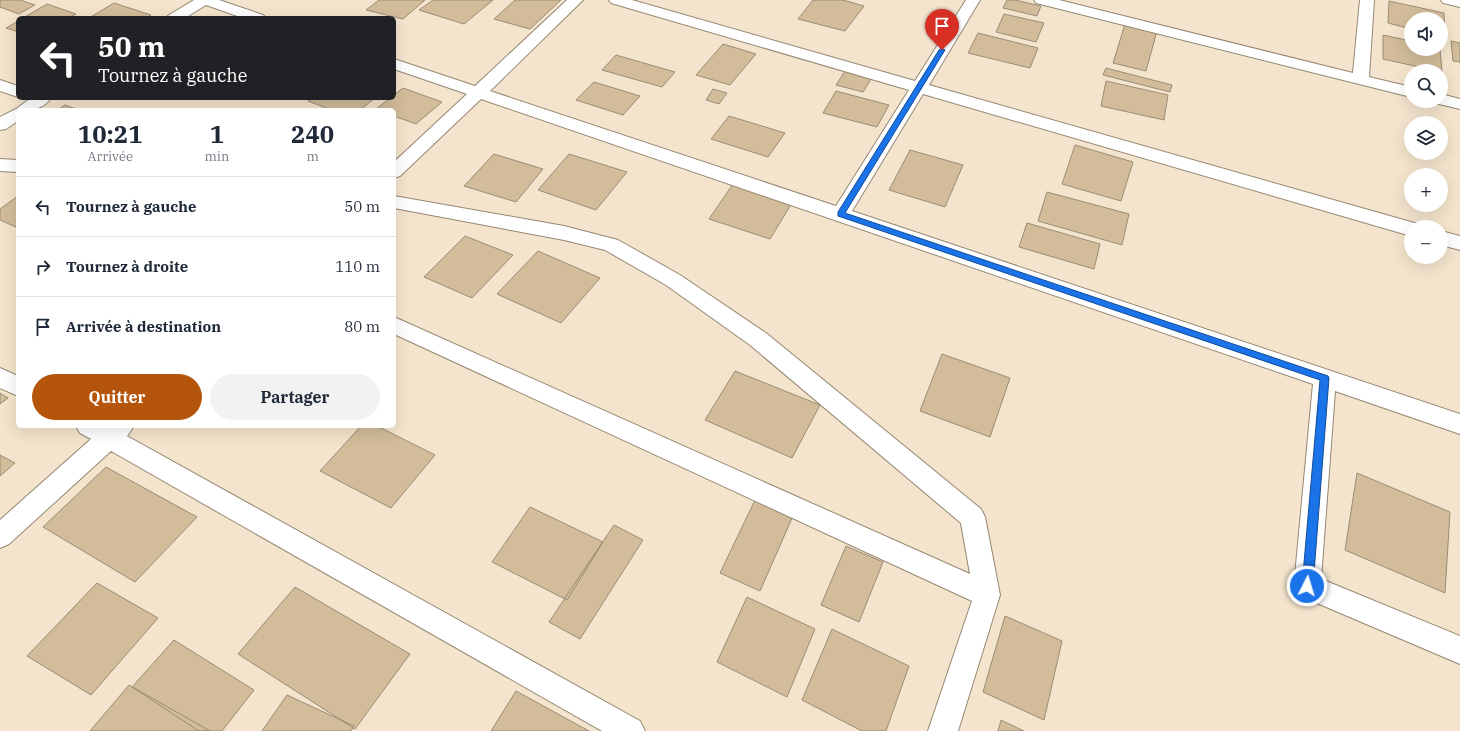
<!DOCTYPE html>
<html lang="fr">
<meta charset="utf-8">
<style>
body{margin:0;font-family:"IBM Plex Serif",serif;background:#f2f2f3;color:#1f2937;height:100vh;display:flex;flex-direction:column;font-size:15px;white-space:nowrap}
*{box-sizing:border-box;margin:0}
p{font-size:13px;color:#747a83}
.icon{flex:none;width:22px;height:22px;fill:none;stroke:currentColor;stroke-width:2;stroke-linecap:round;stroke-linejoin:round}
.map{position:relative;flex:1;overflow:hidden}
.sheet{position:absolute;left:16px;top:108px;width:380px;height:320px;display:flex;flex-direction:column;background:#fff;border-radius:6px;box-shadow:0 4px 16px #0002}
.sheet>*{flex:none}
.top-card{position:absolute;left:16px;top:16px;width:380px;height:84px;border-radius:6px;box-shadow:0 4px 16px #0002;background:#202124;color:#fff;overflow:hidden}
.buttons{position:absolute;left:1404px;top:12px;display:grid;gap:8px}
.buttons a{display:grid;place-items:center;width:44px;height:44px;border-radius:50%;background:#fff;box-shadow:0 4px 16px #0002;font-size:20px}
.pin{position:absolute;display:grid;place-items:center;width:34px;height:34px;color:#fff;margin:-41px -17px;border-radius:50% 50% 50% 0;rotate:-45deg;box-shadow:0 0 4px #0007}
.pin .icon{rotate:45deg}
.me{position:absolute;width:44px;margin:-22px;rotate:5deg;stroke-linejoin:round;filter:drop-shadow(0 0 3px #0008)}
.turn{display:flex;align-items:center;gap:14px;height:84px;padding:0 16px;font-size:18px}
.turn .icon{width:52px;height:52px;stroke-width:2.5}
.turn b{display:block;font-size:28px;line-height:34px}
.eta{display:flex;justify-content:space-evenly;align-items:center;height:68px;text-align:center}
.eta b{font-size:24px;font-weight:700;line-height:28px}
.cta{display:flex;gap:8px;margin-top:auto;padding:8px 16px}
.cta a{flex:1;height:46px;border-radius:24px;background:#b4550b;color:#fff;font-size:16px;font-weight:700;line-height:46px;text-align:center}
.cta a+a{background:#f2f2f3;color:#1f2937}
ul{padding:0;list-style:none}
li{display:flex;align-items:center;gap:12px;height:60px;padding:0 16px;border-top:1px solid #e0e1e3}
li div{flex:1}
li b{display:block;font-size:15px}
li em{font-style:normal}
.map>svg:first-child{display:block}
.building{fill:#d2bc9a;stroke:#9a8c76}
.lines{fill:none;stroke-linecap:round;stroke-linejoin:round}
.minor-casing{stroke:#958771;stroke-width:2}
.minor{fill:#fff;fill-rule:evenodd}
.route{fill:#1a73e8;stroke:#114b97}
</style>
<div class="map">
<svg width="1460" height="731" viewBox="0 0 1460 731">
<rect width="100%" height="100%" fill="#f4e4cd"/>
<!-- building -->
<path class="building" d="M0 0H20L35 5 19 14 0 7Z
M379 0H425L403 19 366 10Z
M433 0H493L464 24 419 10Z
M515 0H561L530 29 494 19Z
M813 0H843L864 6 845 31 798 19Z
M1007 0H1015L1041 6 1037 16 1003 8Z
M1389 1 1444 13 1445 36 1441 35V19H1411V29L1388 23Z
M114 3 151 15 147 18H89Z
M47 4 76 14 69 18H23Z
M1004 14 1044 23 1036 42 996 32Z
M18 21V32L6 28Z
M1125 24 1157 31 1146 71 1113 63Z
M978 33 1038 48 1030 68 968 53Z
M1383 35 1411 41V49H1440L1442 72 1383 59Z
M1451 41 1460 43V62L1453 61Z
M723 44 756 54 730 85 696 75Z
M616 55 675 72 662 87 602 70Z
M847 68 873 76 863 92 836 85Z
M1106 68 1172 85 1170 92 1103 75Z
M1106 81 1168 95 1164 120 1101 106Z
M594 82 640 96 623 115 576 100Z
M403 88 442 102 416 124 394 116V110L376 109 390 98H394V95Z
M713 89 727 93 719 104 706 100Z
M836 91 889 105 877 127 823 113Z
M312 98H375L360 110H331L308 101Z
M65 105 79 110H57Z
M729 116 785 133 768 157 711 139Z
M1075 145 1133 162 1121 201 1062 184Z
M910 150 963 165 945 207 889 190Z
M494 154 543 169 516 202 464 186Z
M569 154 627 172 596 210 538 190Z
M733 184 792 203 770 239 709 219Z
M1047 192 1129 214 1122 245 1038 221Z
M18 196V228L0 220V209Z
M1027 223 1100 244 1094 269 1019 247Z
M465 236 513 255 472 298 424 277Z
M538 251 600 278 561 323 497 294Z
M942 354 1010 378 990 437 920 411Z
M735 371 820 405 792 458 705 420Z
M0 393 8 398 0 404Z
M361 426H377L435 455 391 508 320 471Z
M0 455 15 463 0 476Z
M106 467 197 517 135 582 43 527Z
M1357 473 1450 512 1445 593 1345 550Z
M755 500 793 516 760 591 720 573Z
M530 507 603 542 567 600 492 562Z
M614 525 643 540 580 639 549 622Z
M846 546 883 562 859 622 821 605Z
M97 583 158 618 91 695 27 656Z
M295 587 410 654 355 729 238 654Z
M747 597 815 629 787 697 717 662Z
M1005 616 1062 641 1044 720 983 692Z
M832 629 909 666 886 731H862L802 700Z
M174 640 254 690 222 731H199L132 687Z
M129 685 210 731H90Z
M516 691 589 731H491Z
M287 695 354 726 351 731H262Z
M1001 720 1024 731H998Z"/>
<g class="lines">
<defs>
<path id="minor" d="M194 0H219L263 15 266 18H243L206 5 185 18H166L169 15Z
M567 0H583L490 91 836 206 909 90 611 3 609 0H632L915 81 966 0H980L929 85 1418 224 1419 227H1411V236L923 94 852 211 1460 414V434L1335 391 1321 579 1460 636V664L1298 595 1294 586 1313 384 481 99 400 176 394 178V162L467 94 394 69V59L475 86Z
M1034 0H1059L1353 73 1360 0H1374L1369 77 1411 87V97L1036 3Z
M1441 0H1460V7L1443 3Z
M0 80 18 86V97L0 91Z
M1441 94 1460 99V109L1435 103 1434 101H1441Z
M31 98H51C43 110 31 110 18 110V121L6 129 0 130V117L16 109Z
M0 159 18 160V172L0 171Z
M394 196 564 226 618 240 680 275 766 333 981 509 985 517 1000 595 958 731H928L972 601 394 334V317L970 574 961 523 750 345 666 285 605 250 564 240 394 208Z
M1441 231 1460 236V250L1441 245Z
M0 368 18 376V396L0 388Z
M76 426H134L127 436 640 721 645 731H602L111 451 9 544 0 548V520L91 439 80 433Z"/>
</defs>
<!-- minor casing -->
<use href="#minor" class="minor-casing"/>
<!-- minor -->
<use href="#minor" class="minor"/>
</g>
<!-- route -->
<path class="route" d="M942 48 945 50 845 213 1328 376 1329 378 1313 586 1311 590 1307 591 1303 590 1302 586 1320 380 838 216V212L939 50Z"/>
</svg>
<div class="buttons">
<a><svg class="icon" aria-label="sound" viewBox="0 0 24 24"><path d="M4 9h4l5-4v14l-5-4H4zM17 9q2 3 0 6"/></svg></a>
<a><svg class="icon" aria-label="search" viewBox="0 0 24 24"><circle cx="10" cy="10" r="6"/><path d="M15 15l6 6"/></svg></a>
<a><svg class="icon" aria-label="layers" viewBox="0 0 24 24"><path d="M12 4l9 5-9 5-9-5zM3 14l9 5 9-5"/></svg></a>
<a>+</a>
<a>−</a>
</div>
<div class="pin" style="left:942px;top:50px;background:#d93025"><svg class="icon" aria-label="arrive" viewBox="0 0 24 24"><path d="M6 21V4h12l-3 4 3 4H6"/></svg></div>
<svg class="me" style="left:1307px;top:586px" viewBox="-20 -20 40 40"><circle r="17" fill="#1a73e8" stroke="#fff" stroke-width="3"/><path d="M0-11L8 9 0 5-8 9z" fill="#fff"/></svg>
<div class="top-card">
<div class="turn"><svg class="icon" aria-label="left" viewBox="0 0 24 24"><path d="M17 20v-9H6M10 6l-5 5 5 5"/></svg><div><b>50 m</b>Tournez à gauche</div></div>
</div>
<section class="sheet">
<div class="eta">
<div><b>10:21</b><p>Arrivée</p></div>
<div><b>1</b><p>min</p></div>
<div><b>240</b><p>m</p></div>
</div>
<ul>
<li><svg class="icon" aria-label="left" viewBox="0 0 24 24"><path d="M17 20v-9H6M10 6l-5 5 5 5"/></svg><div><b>Tournez à gauche</b></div><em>50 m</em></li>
<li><svg class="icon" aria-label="right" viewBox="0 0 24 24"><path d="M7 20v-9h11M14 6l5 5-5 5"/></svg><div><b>Tournez à droite</b></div><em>110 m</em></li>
<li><svg class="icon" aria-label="arrive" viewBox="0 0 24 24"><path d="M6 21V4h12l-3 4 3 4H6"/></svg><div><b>Arrivée à destination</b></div><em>80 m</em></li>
</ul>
<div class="cta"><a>Quitter</a><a>Partager</a></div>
</section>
</div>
